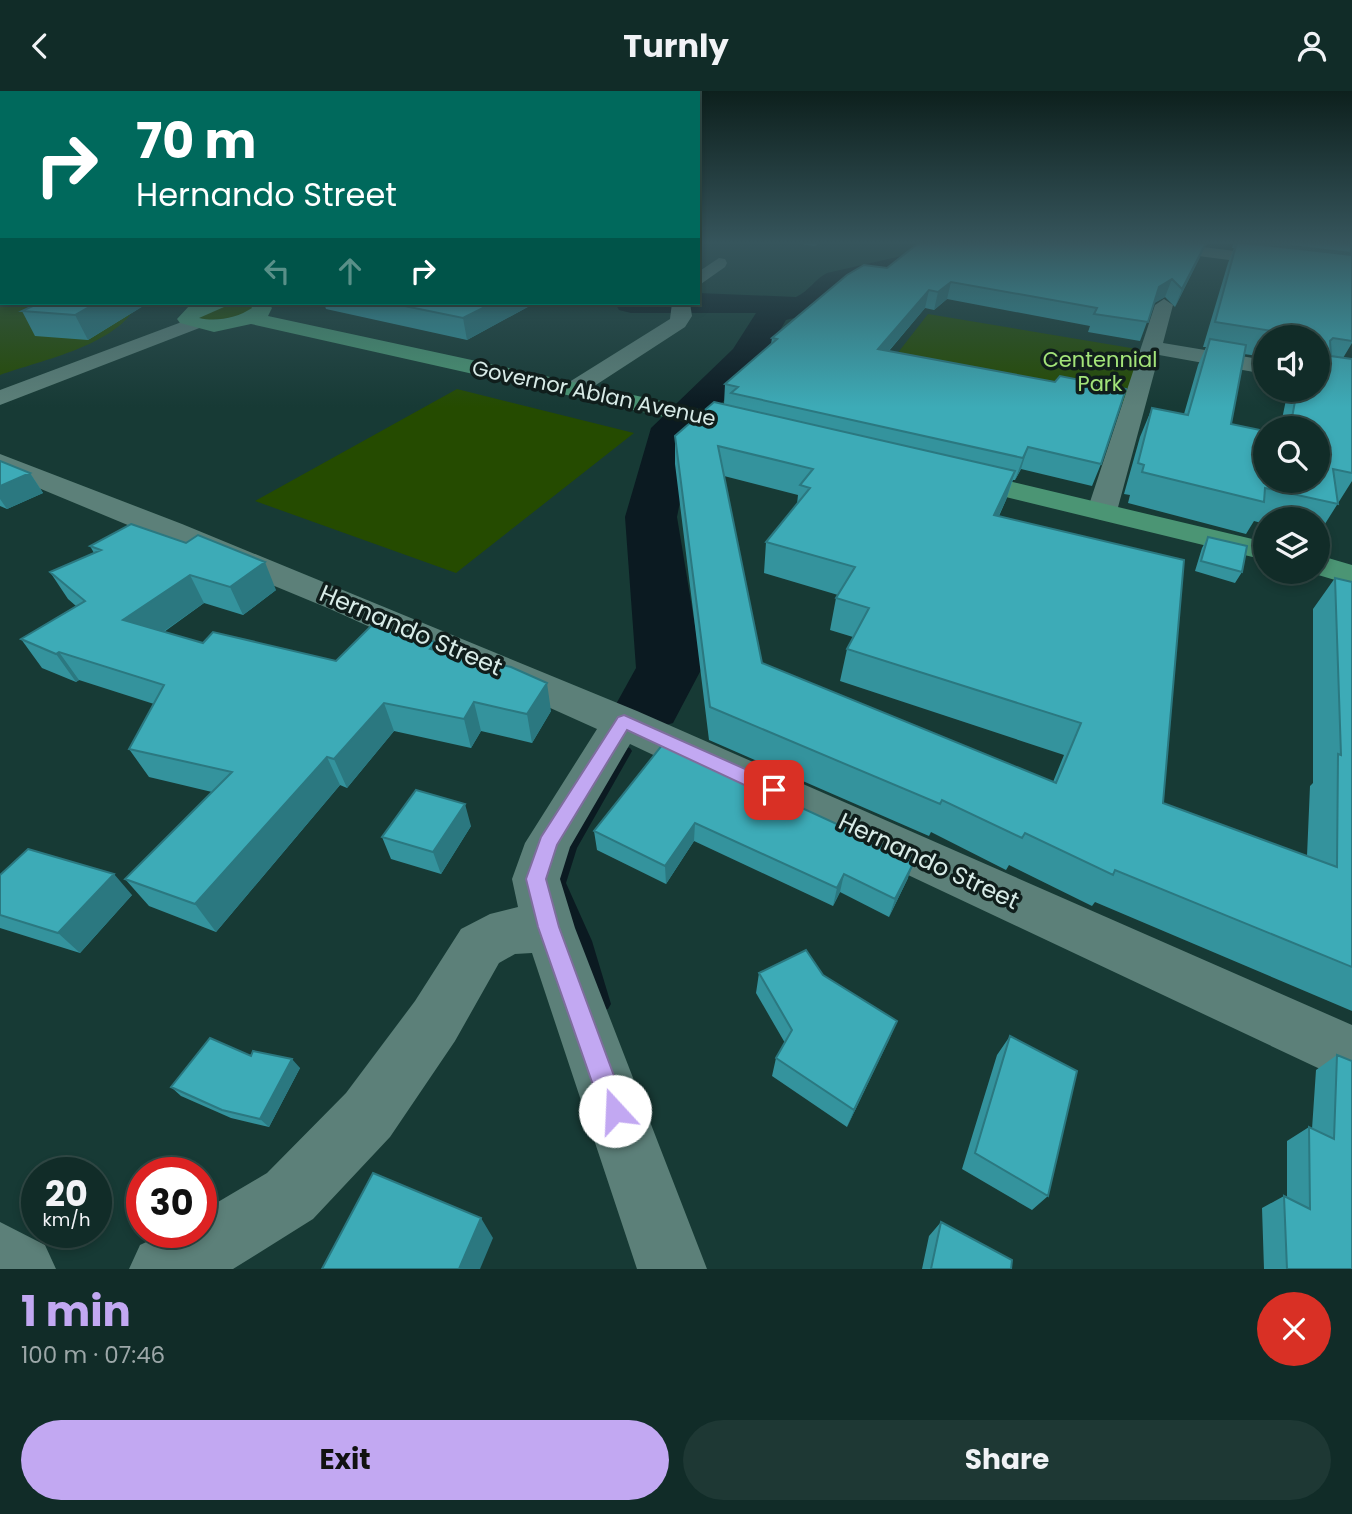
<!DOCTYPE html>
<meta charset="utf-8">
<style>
body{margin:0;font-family:Poppins,sans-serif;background:#1e3834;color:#f1f3f6;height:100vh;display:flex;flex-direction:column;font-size:26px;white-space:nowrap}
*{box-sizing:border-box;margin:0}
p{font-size:23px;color:#9ca7a8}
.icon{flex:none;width:38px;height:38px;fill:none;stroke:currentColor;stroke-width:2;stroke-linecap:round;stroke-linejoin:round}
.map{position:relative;height:1178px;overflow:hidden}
.sheet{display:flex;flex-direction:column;background:#112c28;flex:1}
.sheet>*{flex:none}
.hud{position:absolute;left:0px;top:0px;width:700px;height:214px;box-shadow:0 4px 10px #0003,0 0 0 2px #304845;background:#00695c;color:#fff;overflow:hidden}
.buttons{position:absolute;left:1253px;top:234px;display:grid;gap:14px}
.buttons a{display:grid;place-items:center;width:77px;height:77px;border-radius:50%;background:#112c28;box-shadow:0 4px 10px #0003,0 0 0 2px #304845;font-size:35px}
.speed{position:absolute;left:21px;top:1066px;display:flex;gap:14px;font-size:35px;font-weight:700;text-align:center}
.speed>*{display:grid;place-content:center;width:91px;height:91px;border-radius:50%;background:#112c28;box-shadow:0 4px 10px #0003,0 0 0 2px #304845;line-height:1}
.speed small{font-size:18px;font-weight:400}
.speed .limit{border:10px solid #d22;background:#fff;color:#111}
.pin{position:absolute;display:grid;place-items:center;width:60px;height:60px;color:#fff;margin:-30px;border-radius:14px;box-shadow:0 4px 10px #0006}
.me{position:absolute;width:77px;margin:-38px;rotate:340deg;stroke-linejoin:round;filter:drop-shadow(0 0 5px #0008)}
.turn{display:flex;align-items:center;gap:24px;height:147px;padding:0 21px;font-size:32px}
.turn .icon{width:91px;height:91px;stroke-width:2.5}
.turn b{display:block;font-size:49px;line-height:60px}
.lanes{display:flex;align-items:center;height:66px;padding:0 21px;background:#0003;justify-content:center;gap:35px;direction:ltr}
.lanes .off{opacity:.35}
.round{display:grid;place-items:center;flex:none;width:74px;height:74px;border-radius:37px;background:#1e3834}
.headline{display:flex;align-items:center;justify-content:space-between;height:119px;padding:0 21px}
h1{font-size:42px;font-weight:700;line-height:52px;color:#c2a8f2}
.action{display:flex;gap:14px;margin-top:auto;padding:14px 21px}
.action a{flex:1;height:80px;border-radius:42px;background:#c2a8f2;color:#111;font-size:28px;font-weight:700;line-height:80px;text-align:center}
.action a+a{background:#1e3834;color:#f1f3f6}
header{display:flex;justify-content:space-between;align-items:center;height:91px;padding:0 21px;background:#112c28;font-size:32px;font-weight:700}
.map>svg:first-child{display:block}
.green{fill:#254b00}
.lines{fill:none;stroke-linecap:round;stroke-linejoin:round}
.stream{fill:#0b1a21;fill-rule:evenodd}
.river{fill:#0b1a21;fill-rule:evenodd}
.minor{fill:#5c8079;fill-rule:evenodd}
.major{fill:#4b9574;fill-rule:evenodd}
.wall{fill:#34939d;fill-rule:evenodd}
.shaded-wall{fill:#2b7880}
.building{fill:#3dabb7;stroke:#2b7880;stroke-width:2;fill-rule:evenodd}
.route{fill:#c2a8f2;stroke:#7e6d9d;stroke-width:2}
.labels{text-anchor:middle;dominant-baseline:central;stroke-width:7;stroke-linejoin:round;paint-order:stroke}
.far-park-label{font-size:21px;fill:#a3e479;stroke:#101e1c}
.far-street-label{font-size:21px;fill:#d8ebe7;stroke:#101e1c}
.street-label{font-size:24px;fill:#d8ebe7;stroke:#101e1c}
</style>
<header><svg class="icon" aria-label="back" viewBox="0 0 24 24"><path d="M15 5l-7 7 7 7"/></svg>Turnly<svg class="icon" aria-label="person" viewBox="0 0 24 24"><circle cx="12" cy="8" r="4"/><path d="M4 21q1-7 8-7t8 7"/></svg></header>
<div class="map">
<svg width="1352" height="1178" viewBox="0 0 1352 1178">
<rect width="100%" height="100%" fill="#173a35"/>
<!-- green -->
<path class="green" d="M0 161 2 212H138C118 254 42 269 0 284Z
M219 212H243L255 216 245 226 201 230 195 222Z
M928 223 1143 259 1129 313 893 268Z
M457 298 634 342 456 482 255 410Z"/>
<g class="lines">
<!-- stream -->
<path class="stream" d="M626 656 630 657 632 660 577 757 566 792 592 850 611 913 608 918 603 920 598 918 595 913 578 850 552 792 566 752 622 657Z"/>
<!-- river -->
<path class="river" d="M963 151H1012L1008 157 848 195C840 200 840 204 834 211 823 223 801 225 786 229L760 273 694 340 677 426 702 577 673 632 649 639 625 632 615 615 636 577 625 426 651 337 733 258 756 222H631L619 219 615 212H698V202L796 206C809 200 814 189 827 182Z"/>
<!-- minor -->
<path class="minor" d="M1121 151H1164L1352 175V185L1129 156Z
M719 167 725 168 727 172 725 176 698 195V181Z
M1164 208 1173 214 1163 252 1265 269V283L1159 264 1117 420 1112 426 1102 429 1092 426 1087 420 1155 214Z
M672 212H690L692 225 685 236 582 303H566L562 298 566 293 670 228Z
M195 226 205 232 202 236 0 314V299Z
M0 363 182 433 637 620 1352 934V993L630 653 570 756 560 788 575 837 707 1178H637L532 862 515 863 499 872 455 950 390 1046 313 1128 233 1178H129L140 1154 167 1141H201V1121L267 1082 346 1002 415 910 461 838 490 823 518 816 512 788 525 752 597 638 330 518 0 381Z
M0 1131 45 1154 56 1178H0Z"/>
<!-- major -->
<path class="major" d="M198 212H226L224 216 199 227C217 231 237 227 252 217L249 212H268L272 217 268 225 749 329 758 332 762 337 758 342 749 345 251 233 214 241 180 232 177 228 190 214Z
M958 378 1265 451V469L948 392 944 386 948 380Z
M1318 464 1352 474V494L1308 481H1318Z"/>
</g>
<!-- wall -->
<path class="wall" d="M0 151H2V186H0Z
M788 151H820L815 155Z
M920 151H1208L1206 154H1205L1199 168 1175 216 1165 206 1154 212 1140 250 1088 241 1090 235 947 208 934 219 925 217 889 260 1101 373 1092 395 1021 378 1015 389H1013L1006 409 999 425 1163 712 1307 765 1310 695 1313 692V518L1335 487 1352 491V920L1095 811 1092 815 1009 774 1006 779 931 741 929 745 709 649 675 373V345L724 313 725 293 771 253 772 247 887 177ZM724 385 798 404 797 413 766 451 764 482 838 504 836 507 830 539 853 546 847 558 840 590 1064 664 1053 691 762 572Z
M1234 151H1352L1350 164H1352V252L1343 267 1352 283V390L1318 444V429H1265V433L1254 430 1246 443 1128 412 1130 404 1124 403 1140 346 1152 317 1184 323 1198 274 1206 256H1203L1228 172 1234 157H1232ZM1265 247H1318V299H1288L1280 338H1318L1265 390 1231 333 1244 263 1265 266Z
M39 212H148L88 249 35 245 22 220Z
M324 212H535L467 249 326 218Z
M0 370 30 382 43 402 7 418 0 415Z
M1208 446 1242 481 1235 492 1195 480 1202 457Z
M90 455 276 499 243 524 204 512 164 541 203 552 336 570 436 551 439 560 551 620 532 652 481 640 471 657 394 640 347 697 340 694 216 841 149 815 125 788 212 701 149 686 129 658 154 613 79 589 76 591 42 577 21 548 76 515 68 508 50 481 94 462Z
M663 653 908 787 889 826 840 801 833 815 694 750 666 793 597 759 594 740Z
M471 735 441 783 391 768 382 746Z
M0 784 132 804 80 862 0 837Z
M759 882 823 884 897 930 847 1036 772 985 776 967 785 952 756 902Z
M1010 945 1048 1105 1032 1119 962 1078 997 964Z
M1337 964 1352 1178H1264L1262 1117 1284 1105 1287 1107V1050L1309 1036 1312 1038 1316 979Z
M251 965 300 977 269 1036 231 1027 181 1005 171 996Z
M941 1131 1011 1178H922L929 1145Z"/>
<!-- shaded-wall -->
<path class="shaded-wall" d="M1206 152 1199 168 1175 216 1182 198Z
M1172 188 1165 206 1153 213 1159 196Z
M951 191 947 208 934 219 938 201Z
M929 199 925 217 874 277 878 258Z
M96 212H148L88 249 75 224Z
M493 212H535L467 249 463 227Z
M1028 356 1021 378 1015 389 1023 367Z
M1015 380 1006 409 985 454 994 424Z
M30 382 43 402 7 418 0 408V395Z
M265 471 276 499 243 524 230 496Z
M190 484 204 512 140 557 123 529Z
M436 551 444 579 430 558Z
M59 561 79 589 76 591 56 563Z
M547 592 551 620 532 652 527 623Z
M474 611 481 640 471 657 464 628Z
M384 612 394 640 347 697 334 668Z
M327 666 340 694 216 841 195 813Z
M465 713 471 735 441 783 433 761Z
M695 732 694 750 666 793 665 775Z
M915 769 908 787 889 826 895 808Z
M114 783 132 804 80 862 58 842Z
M844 783 840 801 833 815 837 797Z
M897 930 889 949 847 1036 854 1019Z
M292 968 300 977 269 1036 260 1028Z
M481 1127 493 1147 480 1178H459Z"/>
<!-- building -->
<path class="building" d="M0 151H2V166H0Z
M920 151H1197L1206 152 1182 198 1172 188 1159 196 1148 231 1094 223 1097 217 951 191 938 201 929 199 878 258 1055 291 1060 285 1126 298 1101 373 1028 356 1023 367 731 302 738 296 725 293 777 248 772 247 847 184 864 174 887 177Z
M1237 151 1352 164V250L1333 247 1330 250 1331 265 1352 268V382L1333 378 1338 413 1265 397 1264 411 1142 381 1144 374 1138 372 1152 317 1188 324 1210 248 1246 254 1231 333 1265 340V390H1318V338H1290L1297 299H1318V247H1294L1281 245 1278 241 1215 231Z
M1257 151H1352L1351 162Z
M39 212H96L75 224 22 220Z
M390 212H493L463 227Z
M714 311 1015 380 994 424 1184 469 1163 712 1337 776 1338 663 1341 664 1335 487 1352 491V876L1115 779 1113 784 1025 742 1022 747 942 709 940 713 710 616 675 345ZM718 355 813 378 800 394 810 397 766 451 855 476 836 507 869 517 847 558 1081 632 1056 692 762 572Z
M0 370 30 382 0 395Z
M131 433 186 452 198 444 265 471 230 496 190 484 123 529 203 552 213 541 336 570 371 535 436 551 430 558 511 576 547 592 527 623 474 611 464 628 384 612 334 668 327 666 195 813 125 788 232 681 129 658 164 594 59 561 56 563 21 548 85 510 50 481 101 459 90 455Z
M1208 446 1247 455 1242 481 1201 470Z
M663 653 915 769 895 808 844 783 837 797 695 732 665 775 594 740Z
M416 699 465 713 433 761 382 746Z
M28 758 114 783 58 842 0 824V784Z
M806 859 823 884 897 930 854 1019 776 967 792 939 759 882Z
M1010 945 1077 980 1048 1105 975 1062Z
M210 947 251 965 253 960 292 968 260 1028 222 1019 171 996Z
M1337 964 1352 970V1178H1287L1284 1105 1310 1118 1309 1036 1334 1048Z
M373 1082 481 1127 459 1178H322Z
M941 1131 1012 1169 1011 1178H931Z"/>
<!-- sky -->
<linearGradient id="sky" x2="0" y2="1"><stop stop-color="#0d201d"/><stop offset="0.48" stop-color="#36555c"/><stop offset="1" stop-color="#36555c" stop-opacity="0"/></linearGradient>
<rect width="1352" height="316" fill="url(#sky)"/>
<!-- route -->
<path class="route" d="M624 624 781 694 783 699 781 705H768L627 639 557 754 546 788 559 836 627 1020 624 1029 615 1033 606 1029 602 1020 538 836 526 788 541 746 618 626Z"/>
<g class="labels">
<!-- far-park labels -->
<g class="far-park-label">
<text x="1100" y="268">Centennial<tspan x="1100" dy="24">Park</tspan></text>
</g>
<!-- far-street labels -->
<g class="far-street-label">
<text transform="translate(594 302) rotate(12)">Governor Ablan Avenue</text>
</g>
<!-- street labels -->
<g class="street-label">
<text transform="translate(411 539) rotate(23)">Hernando Street</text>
<text transform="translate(929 770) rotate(25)">Hernando Street</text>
</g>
</g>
</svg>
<div class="buttons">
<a><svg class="icon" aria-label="sound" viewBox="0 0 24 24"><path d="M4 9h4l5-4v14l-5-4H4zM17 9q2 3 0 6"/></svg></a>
<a><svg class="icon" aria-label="search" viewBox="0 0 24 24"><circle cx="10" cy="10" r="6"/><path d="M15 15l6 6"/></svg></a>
<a><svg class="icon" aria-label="layers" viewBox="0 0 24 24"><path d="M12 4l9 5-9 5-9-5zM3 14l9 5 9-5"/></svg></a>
</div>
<div class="speed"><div>20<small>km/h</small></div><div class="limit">30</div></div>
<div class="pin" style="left:774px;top:699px;background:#d93025"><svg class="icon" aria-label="arrive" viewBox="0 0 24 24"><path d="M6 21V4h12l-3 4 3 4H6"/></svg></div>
<svg class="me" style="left:615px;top:1020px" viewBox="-20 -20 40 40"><circle r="19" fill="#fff"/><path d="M0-13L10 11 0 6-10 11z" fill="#c2a8f2"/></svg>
<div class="hud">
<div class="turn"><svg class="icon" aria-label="right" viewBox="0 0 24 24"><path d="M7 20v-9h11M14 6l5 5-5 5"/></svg><div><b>70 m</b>Hernando Street</div></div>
<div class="lanes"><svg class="icon off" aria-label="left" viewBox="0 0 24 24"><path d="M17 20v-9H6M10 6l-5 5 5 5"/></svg><svg class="icon off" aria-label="ahead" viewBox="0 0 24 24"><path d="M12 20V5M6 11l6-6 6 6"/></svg><svg class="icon" aria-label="right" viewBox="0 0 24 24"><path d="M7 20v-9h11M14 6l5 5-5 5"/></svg></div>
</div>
</div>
<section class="sheet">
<div class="headline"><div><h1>1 min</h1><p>100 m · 07:46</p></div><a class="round" style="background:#d93025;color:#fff"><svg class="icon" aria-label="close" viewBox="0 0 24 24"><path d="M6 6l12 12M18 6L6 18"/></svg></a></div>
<div class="action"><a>Exit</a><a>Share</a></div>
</section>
